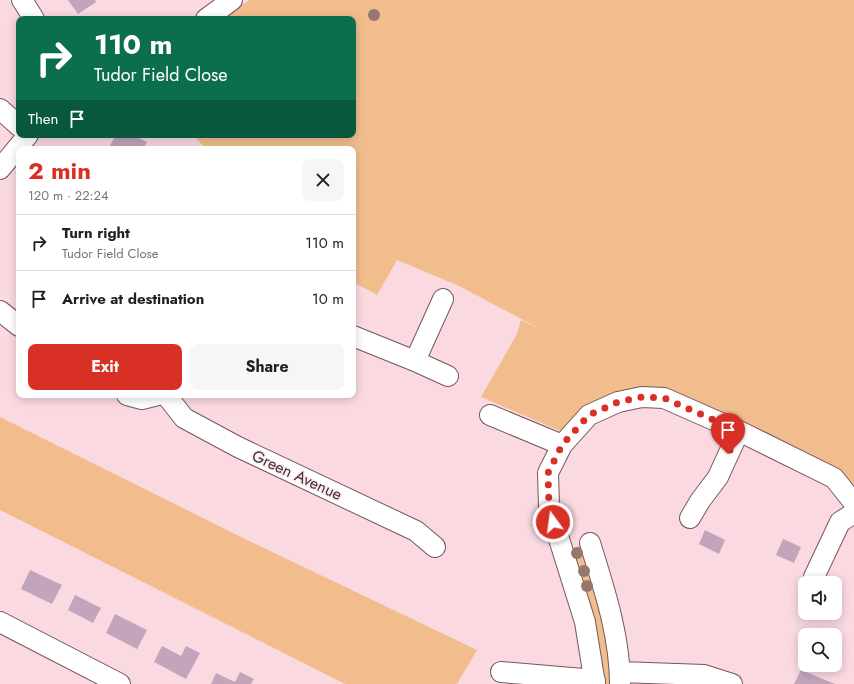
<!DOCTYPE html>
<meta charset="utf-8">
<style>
body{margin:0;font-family:Jost,sans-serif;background:#f6f6f6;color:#202124;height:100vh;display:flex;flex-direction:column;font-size:15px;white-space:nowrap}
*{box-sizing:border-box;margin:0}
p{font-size:13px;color:#757577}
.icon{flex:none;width:22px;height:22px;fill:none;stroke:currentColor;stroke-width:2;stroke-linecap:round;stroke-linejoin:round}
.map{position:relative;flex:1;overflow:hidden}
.details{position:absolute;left:16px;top:146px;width:340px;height:252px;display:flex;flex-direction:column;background:#fff;border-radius:8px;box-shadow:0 2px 10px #0003}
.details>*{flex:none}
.guide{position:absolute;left:16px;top:16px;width:340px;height:122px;border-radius:8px;box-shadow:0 2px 10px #0003;background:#0b6e4f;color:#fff;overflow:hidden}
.buttons{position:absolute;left:798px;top:576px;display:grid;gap:8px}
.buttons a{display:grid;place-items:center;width:44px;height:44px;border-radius:8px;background:#fff;box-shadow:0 2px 10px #0003;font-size:20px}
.pin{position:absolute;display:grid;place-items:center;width:34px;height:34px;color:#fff;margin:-41px -17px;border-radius:50% 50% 50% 0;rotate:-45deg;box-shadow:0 0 4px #0007}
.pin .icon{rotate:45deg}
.me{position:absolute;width:44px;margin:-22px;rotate:346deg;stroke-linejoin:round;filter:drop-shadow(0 0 3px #0008)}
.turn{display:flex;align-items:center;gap:14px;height:84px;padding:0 12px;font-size:18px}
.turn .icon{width:52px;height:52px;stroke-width:2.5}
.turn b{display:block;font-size:28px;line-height:34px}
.then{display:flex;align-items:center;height:38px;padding:0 12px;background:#0003;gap:8px;font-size:15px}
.round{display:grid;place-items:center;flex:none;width:42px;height:42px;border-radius:8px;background:#f6f6f6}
.summary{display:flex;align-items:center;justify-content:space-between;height:68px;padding:0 12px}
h1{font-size:24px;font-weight:700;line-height:30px;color:#d93025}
.cta{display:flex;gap:8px;margin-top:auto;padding:8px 12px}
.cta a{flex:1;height:46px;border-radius:8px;background:#d93025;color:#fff;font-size:16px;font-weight:700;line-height:46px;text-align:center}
.cta a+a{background:#f6f6f6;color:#202124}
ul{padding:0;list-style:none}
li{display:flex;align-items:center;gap:12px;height:56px;padding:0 12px;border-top:1px solid #e0e0e0}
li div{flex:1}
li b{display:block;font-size:15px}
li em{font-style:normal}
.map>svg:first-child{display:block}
.green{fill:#f2bd8d}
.building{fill:#c2a5bd}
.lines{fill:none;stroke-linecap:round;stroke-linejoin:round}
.minor-casing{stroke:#77555d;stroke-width:22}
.minor{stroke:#fff;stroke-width:20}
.tree{fill:#95776c}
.route{stroke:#d93025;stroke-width:7;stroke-dasharray:0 12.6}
.labels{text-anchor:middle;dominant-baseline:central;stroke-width:3;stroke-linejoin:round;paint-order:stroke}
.street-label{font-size:16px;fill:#433337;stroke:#fcebef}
</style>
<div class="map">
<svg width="854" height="684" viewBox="0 0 854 684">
<rect width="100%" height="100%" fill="#fad9e1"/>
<!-- green -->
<path class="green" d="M249 0H854V485L817 458 646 389C623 389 601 394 583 411 576 418 569 425 560 431L481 397 517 334 521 320 544 331 459 286 397 260 377 295 353 282V149H207L192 135H353V19H223Z
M0 417 239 536 477 650 457 684H345L0 510Z
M590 543 620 684H595L563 551Z"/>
<!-- building -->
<path class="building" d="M68 0H95L96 2 78 14Z
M116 135 124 137 125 135H133L147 142 143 149H108Z
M705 530 725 540 719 554 699 544Z
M783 539 801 547 794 563 776 555Z
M30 570 62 585 52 604 21 589Z
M75 595 101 608 93 623 68 610Z
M115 614 147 630 137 649 106 633Z
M162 646 181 656 186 646 200 653 186 679 154 662Z
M801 670 835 684H794Z
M240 672 254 679 251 684H211L216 673 235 682Z"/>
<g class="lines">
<defs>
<path id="minor" d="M22 0 34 19
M206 19 232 0
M0 109 19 126
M0 169 28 135
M0 311 19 326
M353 336 415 361 448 376
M415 361 443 299
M127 395 142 399 158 395
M166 395 184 418 238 447 416 531 435 547
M490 415 562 445
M690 518 700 501 718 477 739 431
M590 543C604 588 620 636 620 684
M814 577 840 522 854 513
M0 622 120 684
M501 672 595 680
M620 672 704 675 732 684
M595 684 585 622 549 507 548 473 562 445 589 415 618 402 642 397 664 398 739 431 834 478 854 503"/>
</defs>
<!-- minor casing -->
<use href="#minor" class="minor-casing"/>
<!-- minor -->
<use href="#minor" class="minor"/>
</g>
<!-- trees -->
<g class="tree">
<circle cx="374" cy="15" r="6"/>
<circle cx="577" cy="553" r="6"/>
<circle cx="584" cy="571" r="6"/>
<circle cx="587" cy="586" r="6"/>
</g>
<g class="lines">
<!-- route -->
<path class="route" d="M553 522 549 507 548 473 562 445 589 415 618 402 642 397 664 398 739 431 728 454"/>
</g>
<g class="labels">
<!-- street labels -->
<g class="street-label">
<text transform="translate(297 475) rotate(25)">Green Avenue</text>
</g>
</g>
</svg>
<div class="buttons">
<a><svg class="icon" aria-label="sound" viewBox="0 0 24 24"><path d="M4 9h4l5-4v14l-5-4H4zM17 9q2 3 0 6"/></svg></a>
<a><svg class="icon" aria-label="search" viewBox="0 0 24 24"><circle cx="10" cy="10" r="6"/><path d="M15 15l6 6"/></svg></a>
</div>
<div class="pin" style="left:728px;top:454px;background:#d93025"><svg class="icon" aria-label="arrive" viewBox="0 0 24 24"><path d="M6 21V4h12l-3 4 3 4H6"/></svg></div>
<svg class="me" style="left:553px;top:522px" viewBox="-20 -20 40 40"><circle r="17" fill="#d93025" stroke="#fff" stroke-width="3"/><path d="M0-11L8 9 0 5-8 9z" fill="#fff"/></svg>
<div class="guide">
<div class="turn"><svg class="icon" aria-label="right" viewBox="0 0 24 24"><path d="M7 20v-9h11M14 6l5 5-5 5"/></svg><div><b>110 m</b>Tudor Field Close</div></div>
<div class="then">Then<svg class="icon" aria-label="arrive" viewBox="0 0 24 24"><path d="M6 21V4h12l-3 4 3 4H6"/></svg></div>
</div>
<section class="details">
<div class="summary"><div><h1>2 min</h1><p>120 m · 22:24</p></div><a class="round"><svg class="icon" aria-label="close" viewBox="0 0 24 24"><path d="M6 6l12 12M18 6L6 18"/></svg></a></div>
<ul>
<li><svg class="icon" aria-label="right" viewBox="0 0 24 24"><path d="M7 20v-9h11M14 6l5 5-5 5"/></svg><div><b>Turn right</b><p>Tudor Field Close</p></div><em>110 m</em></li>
<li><svg class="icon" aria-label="arrive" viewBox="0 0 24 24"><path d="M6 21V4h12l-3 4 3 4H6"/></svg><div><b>Arrive at destination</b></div><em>10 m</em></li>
</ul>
<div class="cta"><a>Exit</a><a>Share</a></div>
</section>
</div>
